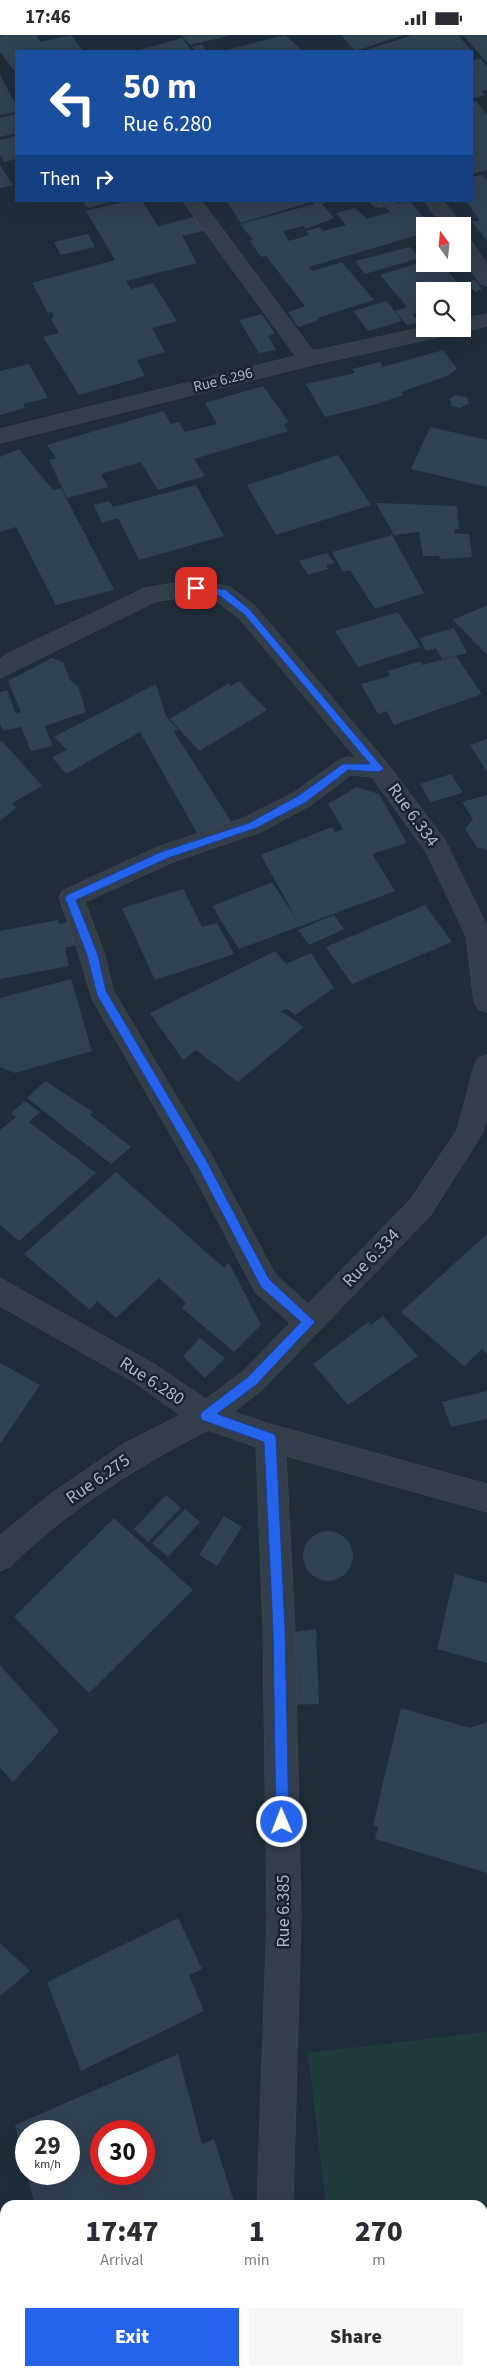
<!DOCTYPE html>
<style>
body{margin:0;font-family:"Source Sans 3",sans-serif;background:#f7f7f7;color:#2b2b33;height:100vh;display:flex;flex-direction:column;font-size:19px;white-space:nowrap}
*{box-sizing:border-box;margin:0}
p{font-size:16px;color:#7c7c81}
.icon{flex:none;width:28px;height:28px;fill:none;stroke:currentColor;stroke-width:2;stroke-linecap:round;stroke-linejoin:round}
.map{position:relative;flex:1;overflow:hidden}
.side{position:absolute;left:0px;top:2165px;width:488px;height:176px;display:flex;flex-direction:column;background:#fff;border-radius:15px 15px 0 0;box-shadow:0 5px 20px #0002}
.side>*{flex:none}
.hud{position:absolute;left:15px;top:15px;width:458px;height:152px;border-radius:0px;box-shadow:0 5px 20px #0002;background:#1a4fa0;color:#fff;overflow:hidden}
.needle{width:32px;rotate:345deg}
.buttons{position:absolute;left:416px;top:182px;display:grid;gap:10px}
.buttons a{display:grid;place-items:center;width:55px;height:55px;border-radius:0px;background:#fff;box-shadow:0 5px 20px #0002;font-size:25px}
.speed{position:absolute;left:15px;top:2085px;display:flex;gap:10px;font-size:25px;font-weight:700;text-align:center}
.speed>*{display:grid;place-content:center;width:65px;height:65px;border-radius:50%;background:#fff;box-shadow:0 5px 20px #0002;line-height:1}
.speed small{font-size:12px;font-weight:400}
.speed .limit{border:8px solid #d22;background:#fff;color:#111}
.pin{position:absolute;display:grid;place-items:center;width:42px;height:42px;color:#fff;margin:-21px;border-radius:10px;box-shadow:0 2px 8px #0006}
.me{position:absolute;width:55px;margin:-28px;rotate:359deg;stroke-linejoin:round;filter:drop-shadow(0 0 4px #0008)}
.turn{display:flex;align-items:center;gap:18px;height:105px;padding:0 25px;font-size:22px}
.turn .icon{width:65px;height:65px;stroke-width:2.5}
.turn b{display:block;font-size:35px;line-height:42px}
.then{display:flex;align-items:center;height:48px;padding:0 25px;background:#0003;gap:10px;font-size:19px}
.eta{display:flex;justify-content:space-evenly;align-items:center;height:85px;text-align:center}
.eta b{font-size:30px;font-weight:800;line-height:35px}
.action{display:flex;gap:10px;margin-top:auto;padding:10px 25px}
.action a{flex:1;height:58px;border-radius:0px;background:#2563eb;color:#fff;font-size:20px;font-weight:800;line-height:58px;text-align:center}
.action a+a{background:#f7f7f7;color:#2b2b33}
.status{display:flex;justify-content:space-between;align-items:center;height:35px;padding:0 25px;background:#fff;direction:ltr}
.status svg{height:14px;fill:currentColor}
.map>svg:first-child{display:block}
.green{fill:#213b3c}
.building{fill:#304152;fill-rule:evenodd}
.lines{fill:none;stroke-linecap:round;stroke-linejoin:round}
.street-casing{stroke:#3f4a58;stroke-width:1}
.street{fill:#333e4b;fill-rule:evenodd}
.route{fill:#2563eb;stroke:#184099}
.labels{text-anchor:middle;dominant-baseline:central;stroke-width:5;stroke-linejoin:round;paint-order:stroke}
.far-street-label{font-size:15px;fill:#adb9c8;stroke:#182330}
.street-label{font-size:18px;fill:#adb9c8;stroke:#182330}
</style>
<div class="status"><b>17:46</b><svg viewBox="0 0 49 12"><path d="M0 12V9h3v3zM5 12V6h3v6zM10 12V3h3v9zM15 12V0h3v12zM26 1h20v11H26zM47 4h2v5h-2z"/></svg></div>
<div class="map">
<svg width="487" height="2341" viewBox="0 0 487 2341">
<rect width="100%" height="100%" fill="#1f2d3b"/>
<!-- green -->
<path class="green" d="M487 1997V2210L483 2211 482 2170H326L308 2018Z"/>
<!-- building -->
<path class="building" d="M5 0H36L40 7 71 0 83 16H16V38L0 17V1Z
M181 0H228V1L190 10Z
M285 0 303 16H223Z
M341 0H404L355 16Z
M413 0H458L475 20 471 21V16H363Z
M460 0H487V28L465 2Z
M182 3 192 16H136Z
M202 9 206 16H195L192 12Z
M480 23 487 31V55L482 56 485 60 471 64V26Z
M0 40 16 70V77L0 80Z
M476 66 487 80V135L471 139V67Z
M16 79V98L0 102V83Z
M16 101V124L4 127 0 120V105Z
M0 130 13 150 0 153Z
M483 140 487 146V206L472 187 479 185 466 166H471V142Z
M83 166H109V167L88 173Z
M128 166H142L158 191 198 181 207 195 182 201 197 228 126 246 131 254 153 248 177 286 152 293 165 317 137 325 145 341 79 360 43 302 59 298 51 284 54 282 52 277 48 278 32 248 115 225 86 176Z
M226 166H311V167L241 188Z
M312 166H331L322 169 334 183 306 194 304 191 283 196 289 206 309 200 306 196 320 192 323 196 346 190 336 178 355 173 367 184 390 177 385 172 379 173 373 171 368 166H401L394 169 410 166 431 191H425V198L309 232 312 236 342 227 374 265 317 283 319 285 298 292 288 277 305 271 266 221 261 222 250 206 253 205 240 189 314 169Z
M88 199 95 212 61 220 54 207Z
M410 212 420 223 365 239 355 226Z
M425 226V229H442L468 260 462 262V256H425V275L412 279 419 287 407 290 395 276 407 272 380 240Z
M475 245 482 254 475 257 466 247Z
M387 266 402 286 368 296 353 276Z
M262 279 275 299 268 301 276 315 259 318 239 285Z
M443 315 457 334 449 340 401 357 403 360 377 369 325 382 306 349 355 338 352 334 380 327 383 332Z
M29 329 48 363 23 369 25 373 0 380V336Z
M263 351 289 387 284 389 288 396 194 424 205 441 158 455 141 427 101 439 108 452 67 463 49 425 56 423 47 410 163 376 171 389 179 387 185 397 217 389 205 368Z
M455 360 467 362 469 368 460 373 452 371 449 364Z
M430 392 487 405V452L411 434Z
M19 414 53 455 61 453 114 555 56 570 16 492 0 497V422Z
M338 420 371 470 276 500 247 450Z
M196 450 224 501 139 525 118 483 102 488 94 470 109 466 113 472Z
M376 468 457 471 459 494H455L454 498 469 499 472 522 440 524 439 521H423L419 497 394 500Z
M392 500 424 558 375 574 350 535 343 537 332 517Z
M327 518 334 528 326 530 328 534 308 540 299 526Z
M487 570V620L453 585Z
M398 577 421 612 358 632 335 596Z
M454 593 467 618 442 624 436 613 426 616 419 603Z
M456 621 482 659 394 690 387 676 378 679 361 649 390 641 388 636 421 626 422 630Z
M52 623 63 627 70 645 78 651 86 677 45 691 53 711 31 716 21 692 3 696 0 689V657L7 655 16 679 21 677 8 646Z
M239 646 267 675 199 716 170 684 229 648 231 651Z
M156 649 166 681 178 695 174 697 236 794 202 807 140 697 66 739 52 722 67 715 54 702Z
M487 704V737L470 710Z
M2 706 42 751 12 768 16 773 0 786V707Z
M451 739 463 758 430 767 420 749Z
M357 752 379 759 407 808 372 819 395 856 239 914 212 871 272 847 297 885 261 820 332 792 335 797 343 794 328 769Z
M487 760V815L477 812 465 794 473 784 462 767Z
M183 854 202 892 217 888 234 919 155 945 122 873Z
M425 870 452 907 352 949 326 912Z
M334 880 344 894 309 910 298 895Z
M58 885 59 889 70 887 76 910 65 913 69 931 0 944V896Z
M275 916 286 929 311 918 334 953 295 980 287 974 281 976 304 992 238 1047 196 1015 183 1025 150 978Z
M71 944 92 1016 15 1038 0 1032V963Z
M45 1046 93 1077 90 1080 131 1112 111 1129 27 1063Z
M25 1066 40 1077 29 1087 96 1138 19 1206 0 1190V1095L16 1082 11 1078Z
M116 1137 224 1233 229 1228 261 1290 234 1317 182 1273 186 1268 159 1243 116 1283 97 1266 90 1275 24 1219Z
M487 1199V1319L482 1314 464 1331 401 1277Z
M383 1281 418 1321 348 1370 313 1329 368 1287 371 1290Z
M200 1303 225 1323 205 1343 183 1321Z
M0 1328 40 1350 0 1409Z
M487 1356V1384L451 1392 442 1367Z
M166 1460 181 1473 148 1507 134 1494Z
M185 1474 200 1487 168 1522 152 1508Z
M224 1481 242 1492 217 1531 199 1520Z
M114 1483 193 1555 89 1658 14 1582Z
M303 1521a25 25 0 1 1 50 0a25 25 0 1 1-50 0Z
M455 1539 487 1548V1628L437 1614Z
M316 1594 319 1669 286 1670 287 1598Z
M0 1630 59 1696 13 1747 0 1733Z
M401 1673 470 1693 487 1687V1838L375 1804 378 1792 373 1790Z
M178 1883 202 1934 189 1940 204 1976 81 2036 47 1947Z
M0 1908 30 1936 0 1961Z
M178 2019 202 2109 214 2104 235 2170H35L27 2139H69V2096H26V2132L15 2090ZM101 2096H144V2139H101Z"/>
<g class="lines">
<defs>
<path id="street" d="M183 166H202L313 316 425 292 462 294V284L487 279V291L462 297 457 296 448 300 308 331 0 408V394L295 321Z
M425 166H444L462 191H442Z
M462 200 469 202 487 230V251L480 249 462 222Z
M196 545 230 552 255 571 387 728 445 805 487 891V977L478 974 474 967 466 901 426 817 372 742 351 740 311 770 261 797 173 827 85 867 105 920 113 955 212 1121 275 1239 308 1269 410 1165 457 1095 474 1031 478 1023 487 1020V1082L482 1099 430 1181 262 1355 234 1377 270 1389 487 1449V1477L286 1421 295 1595 301 1882 293 2170H257L267 1882 263 1595 256 1412 208 1395C137 1432 67 1475 11 1531L0 1536V1500L52 1458 125 1408 180 1380 134 1347 0 1271V1243L154 1329 206 1364 242 1337 290 1288 255 1257 192 1137 92 964 79 920 59 863 62 856 155 813 243 783 293 758 339 725 347 722 356 723 239 583 215 565 196 561 157 566 0 643V624L7 619 145 553Z
M487 2259V2295L482 2296V2260Z
M5 2320V2336H30L29 2341H0V2322Z
M258 2336H296L297 2341H259Z"/>
</defs>
<!-- street casing -->
<use href="#street" class="street-casing"/>
<!-- street -->
<use href="#street" class="street"/>
</g>
<!-- route -->
<path class="route" d="M196 550 226 555 250 575 384 734 379 737 348 735 306 767 256 793 168 823 76 865 98 920 106 956 206 1125 269 1244 315 1287 256 1350 217 1379 274 1399 276 1403 285 1595 289 1787 287 1791 282 1793 278 1791 276 1787 273 1595 264 1407 202 1385 200 1381 202 1377 248 1342 301 1287 261 1252 198 1132 97 960 87 920 65 863 67 860 161 817 249 788 298 761 343 729H370L244 579 220 561 193 556 192 553Z"/>
<g class="labels">
<!-- far-street labels -->
<g class="far-street-label">
<text transform="translate(223 345) rotate(-14)">Rue 6.296</text>
</g>
<!-- street labels -->
<g class="street-label">
<text transform="translate(413 780) rotate(54)">Rue 6.334</text>
<text transform="translate(371 1223) rotate(-46)">Rue 6.334</text>
<text transform="translate(152 1346) rotate(33)">Rue 6.280</text>
<text transform="translate(98 1444) rotate(-35)">Rue 6.275</text>
<text transform="translate(283 1876) rotate(-90)">Rue 6.385</text>
</g>
</g>
</svg>
<div class="buttons">
<a><svg class="needle" viewBox="-14 -14 28 28"><path d="M0-13l5 13h-10z" fill="#e53935"/><path d="M0 13l5-13h-10z" fill="#7c7c81"/></svg></a>
<a><svg class="icon" aria-label="search" viewBox="0 0 24 24"><circle cx="10" cy="10" r="6"/><path d="M15 15l6 6"/></svg></a>
</div>
<div class="speed"><div>29<small>km/h</small></div><div class="limit">30</div></div>
<div class="pin" style="left:196px;top:553px;background:#d93025"><svg class="icon" aria-label="arrive" viewBox="0 0 24 24"><path d="M6 21V4h12l-3 4 3 4H6"/></svg></div>
<svg class="me" style="left:282px;top:1787px" viewBox="-20 -20 40 40"><circle r="17" fill="#2563eb" stroke="#fff" stroke-width="3"/><path d="M0-11L8 9 0 5-8 9z" fill="#fff"/></svg>
<div class="hud">
<div class="turn"><svg class="icon" aria-label="left" viewBox="0 0 24 24"><path d="M17 20v-9H6M10 6l-5 5 5 5"/></svg><div><b>50 m</b>Rue 6.280</div></div>
<div class="then">Then<svg class="icon" aria-label="right" viewBox="0 0 24 24"><path d="M7 20v-9h11M14 6l5 5-5 5"/></svg></div>
</div>
<section class="side">
<div class="eta">
<div><b>17:47</b><p>Arrival</p></div>
<div><b>1</b><p>min</p></div>
<div><b>270</b><p>m</p></div>
</div>
<div class="action"><a>Exit</a><a>Share</a></div>
</section>
</div>
